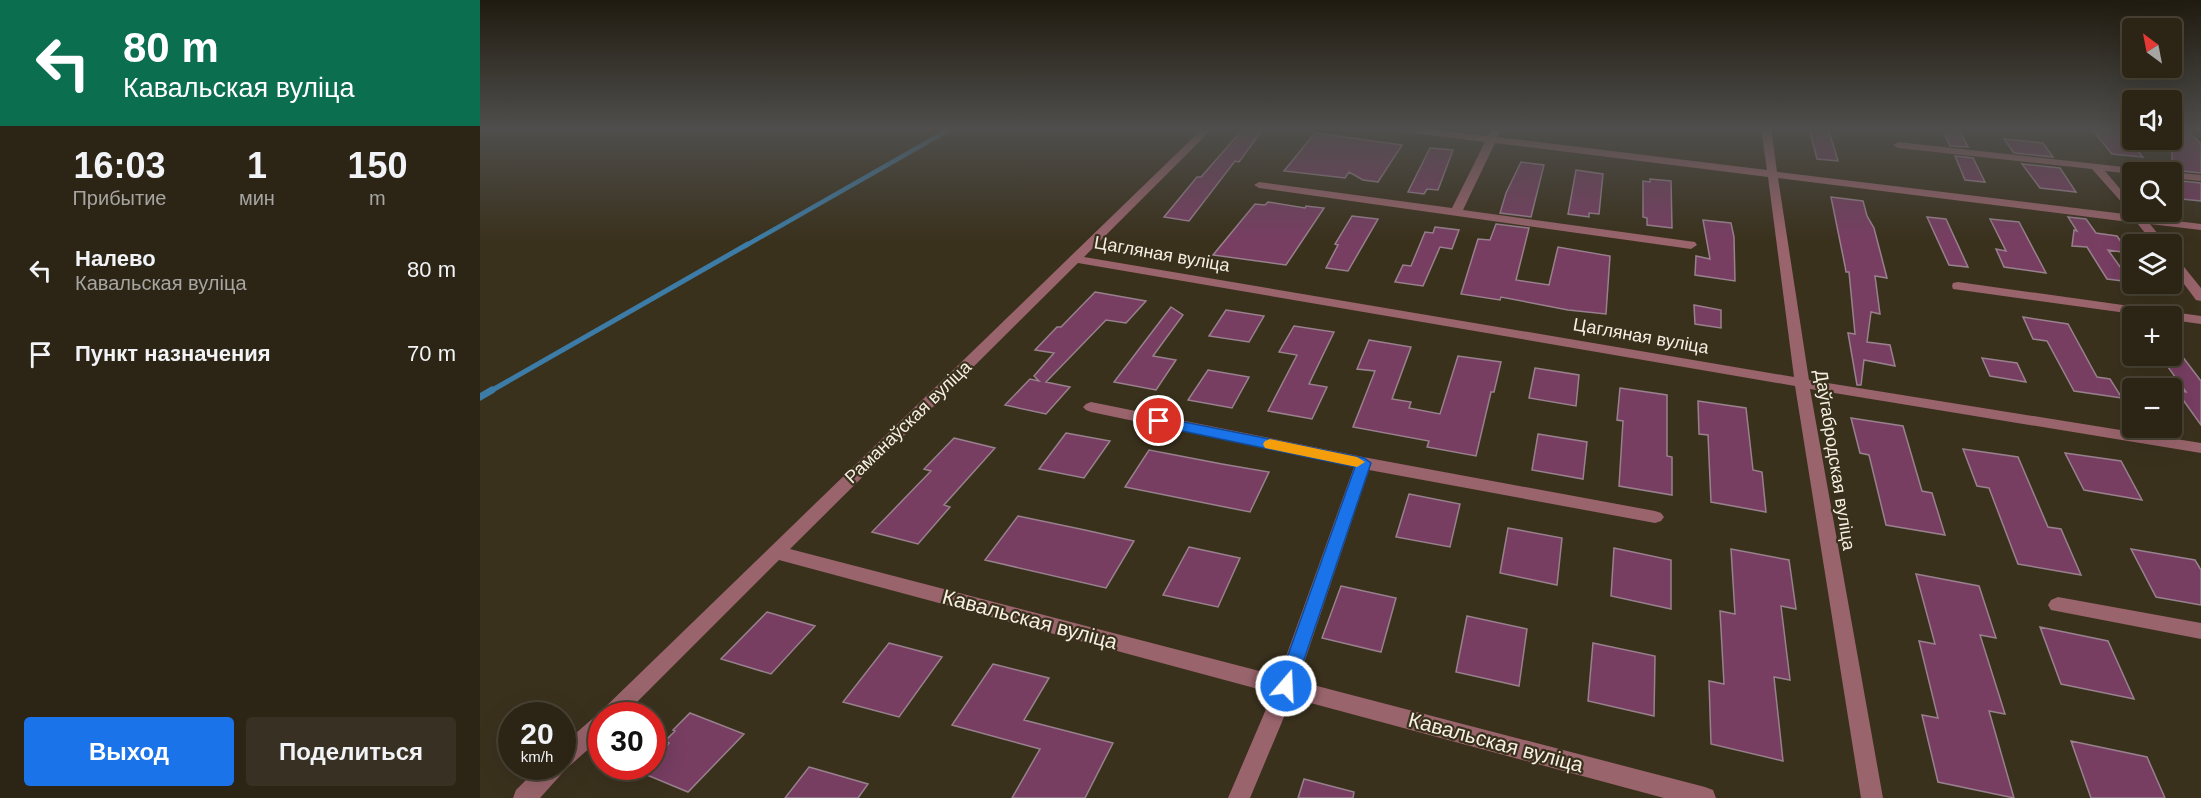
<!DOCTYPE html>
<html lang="ru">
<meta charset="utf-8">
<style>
body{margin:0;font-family:Helvetica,sans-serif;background:#383123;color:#f1f3f6;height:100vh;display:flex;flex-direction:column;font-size:22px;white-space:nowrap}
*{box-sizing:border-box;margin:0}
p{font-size:20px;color:#a6a5a1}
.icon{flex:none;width:33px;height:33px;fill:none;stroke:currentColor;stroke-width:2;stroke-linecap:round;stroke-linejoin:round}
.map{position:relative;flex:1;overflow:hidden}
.details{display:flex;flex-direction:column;background:#2c2516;width:480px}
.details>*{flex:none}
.guide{background:#0b6e4f;color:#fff;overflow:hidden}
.needle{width:39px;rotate:328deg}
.tools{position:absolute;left:1642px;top:18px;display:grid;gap:12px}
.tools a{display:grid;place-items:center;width:60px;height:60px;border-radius:6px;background:#2c2516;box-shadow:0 6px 24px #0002,0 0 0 2px #484235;font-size:30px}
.speed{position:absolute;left:18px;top:702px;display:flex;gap:12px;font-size:30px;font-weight:700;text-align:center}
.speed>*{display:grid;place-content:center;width:78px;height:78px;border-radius:50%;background:#2c2516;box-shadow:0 6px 24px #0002,0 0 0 2px #484235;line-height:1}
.speed small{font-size:15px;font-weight:400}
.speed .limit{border:9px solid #d22;background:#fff;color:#111}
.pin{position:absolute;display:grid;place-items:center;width:51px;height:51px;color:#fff;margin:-26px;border:3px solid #fff;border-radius:50%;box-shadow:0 2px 6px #0007}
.me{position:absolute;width:66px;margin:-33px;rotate:19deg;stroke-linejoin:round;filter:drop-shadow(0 0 4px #0008)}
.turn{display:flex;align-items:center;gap:21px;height:126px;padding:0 24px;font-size:27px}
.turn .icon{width:78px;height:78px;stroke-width:2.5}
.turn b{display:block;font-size:42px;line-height:51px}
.eta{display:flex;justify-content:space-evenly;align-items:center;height:102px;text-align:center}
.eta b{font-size:36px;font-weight:700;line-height:42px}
.action{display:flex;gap:12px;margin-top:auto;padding:12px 24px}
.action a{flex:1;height:69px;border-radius:6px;background:#1a73e8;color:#fff;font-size:24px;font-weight:700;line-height:69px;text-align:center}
.action a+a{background:#383123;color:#f1f3f6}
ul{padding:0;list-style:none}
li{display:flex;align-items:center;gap:18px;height:84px;padding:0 24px}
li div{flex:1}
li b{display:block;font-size:22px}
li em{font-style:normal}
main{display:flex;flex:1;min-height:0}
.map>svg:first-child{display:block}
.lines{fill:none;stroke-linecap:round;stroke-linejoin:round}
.stream-far2{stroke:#3d7ca6;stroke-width:4.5}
.stream-far1{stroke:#3d7ca6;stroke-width:5}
.stream{stroke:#3d7ca6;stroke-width:7}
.building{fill:#773e62;stroke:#98808d;stroke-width:1.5}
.minor{fill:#99646c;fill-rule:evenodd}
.route{fill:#1a73e8;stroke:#114b97;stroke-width:1.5}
.slow{fill:#f59e0b}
.labels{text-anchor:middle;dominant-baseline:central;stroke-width:4.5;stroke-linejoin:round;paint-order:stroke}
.street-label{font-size:18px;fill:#f6f0e4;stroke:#3a311d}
.near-street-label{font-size:21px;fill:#f6f0e4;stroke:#3a311d}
</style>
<main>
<section class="details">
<div class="guide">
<div class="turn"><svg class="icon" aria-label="left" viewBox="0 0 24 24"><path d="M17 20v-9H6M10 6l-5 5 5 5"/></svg><div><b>80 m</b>Кавальская вуліца</div></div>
</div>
<div class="eta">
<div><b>16:03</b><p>Прибытие</p></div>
<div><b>1</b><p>мин</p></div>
<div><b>150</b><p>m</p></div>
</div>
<ul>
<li><svg class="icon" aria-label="left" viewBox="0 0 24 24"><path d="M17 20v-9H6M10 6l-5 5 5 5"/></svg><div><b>Налево</b><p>Кавальская вуліца</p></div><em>80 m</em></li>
<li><svg class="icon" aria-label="arrive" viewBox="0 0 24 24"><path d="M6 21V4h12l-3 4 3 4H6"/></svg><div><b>Пункт назначения</b></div><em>70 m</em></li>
</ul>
<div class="action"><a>Выход</a><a>Поделиться</a></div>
</section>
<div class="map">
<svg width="1721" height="798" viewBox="0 0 1721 798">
<rect width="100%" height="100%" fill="#3a311d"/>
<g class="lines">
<!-- stream-far2 -->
<path class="stream-far2" d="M265 246 472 128"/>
<!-- stream-far1 -->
<path class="stream-far1" d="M9 392 268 244"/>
<!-- stream -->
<path class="stream" d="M0 397 12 390"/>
</g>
<!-- building -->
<path class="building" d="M764 128H784L759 162 755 161 709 221 684 217 717 177H721Z
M1329 128H1348L1358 161 1337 159Z
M1462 128H1478L1488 147 1470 146Z
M1611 128H1638L1663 157 1632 154Z
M1692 128H1705L1721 144V173L1692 170Z
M835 133 858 136 922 145 898 182 883 180 869 172 865 178 804 171Z
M1524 139 1563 143 1573 157 1534 153Z
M950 148 973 150 958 190 947 189 944 194 928 192Z
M1475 156 1493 158 1505 182 1485 180Z
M1041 162 1064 165 1051 217 1020 213 1026 193Z
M1542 164 1580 168 1596 192 1560 188Z
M1096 170 1123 174 1119 214 1109 213V217L1088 214Z
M1170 179 1191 181 1192 228 1167 225V218L1163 217V181L1170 182Z
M1692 180 1721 183V201L1692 198Z
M1351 197 1383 201 1387 216 1394 228 1407 278 1395 276 1400 314 1391 312 1387 342 1410 345 1415 366 1384 360 1381 385H1377L1368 333 1375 334 1369 272H1366L1365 266Z
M788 202 825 208 826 206 844 208 806 265 733 255 775 204 785 205Z
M872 216 898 219 868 271 846 268 858 245 855 244Z
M1447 217 1466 219 1488 267 1469 265Z
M1588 217 1606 219 1616 233 1637 236 1649 253 1628 250 1651 282 1627 279 1607 247 1592 246 1594 230 1597 231Z
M1510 219 1539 222 1566 273 1524 267 1516 249 1526 251Z
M1223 220 1251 223 1254 237 1255 281 1215 275 1216 256 1230 259Z
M1016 224 1049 228 1036 280 1069 285 1078 247 1130 256 1126 314 1088 310 1021 297 1020 300 981 294 998 239 1010 240Z
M955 227 979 230 972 249 960 247 943 286 915 282 923 265 931 266 945 232 953 233Z
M615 292 666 301 646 323 626 320 566 382 590 387 566 414 525 405 550 379 559 381 554 376 574 353 555 350 577 327H581Z
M1214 305 1241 310V328L1215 324Z
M691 307 703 315 673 356 696 360 676 390 634 382Z
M746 310 784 316 769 342 729 336Z
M1543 317 1588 324 1617 377 1630 379 1642 398 1594 391 1567 341 1553 339Z
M814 326 854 332 829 384 847 387 832 419 788 411 817 355 799 352Z
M889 340 931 347 912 399 931 402 929 408 960 414 978 356 1021 362 1014 392H1011L996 456 947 447 949 441 873 427 895 371 877 369Z
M1680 356H1702L1721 381V425L1696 390 1706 392Z
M1502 358 1537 363 1546 382 1510 376Z
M1055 368 1099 375 1096 406 1049 398Z
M728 370 769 377 752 408 708 400Z
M1140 388 1187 395V456L1192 457V495L1139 486 1143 421 1137 420Z
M1218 401 1266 408 1273 470 1282 472 1286 512 1231 502 1228 435 1219 434Z
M1371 418 1423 426 1442 491 1452 493 1465 535 1406 525 1389 455 1380 453Z
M586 433 630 441 604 478 559 469Z
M1058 434 1107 442 1103 479 1052 470Z
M474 438 515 448 464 505 470 507 438 544 392 532 451 471 444 469Z
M1483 449 1538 457 1568 527 1581 529 1601 575 1538 564 1509 488 1497 486Z
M669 450 742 464 789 472 770 512 645 487Z
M1585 453 1641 461 1662 500 1604 490Z
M929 494 980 504 970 547 916 537Z
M538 516 605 530 654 541 626 588 505 560Z
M1028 528 1082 538 1077 585 1020 573Z
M709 547 760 558 738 607 683 595Z
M1134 548 1191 560V609L1131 596Z
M1251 549 1309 560 1316 609 1301 606 1310 680 1294 677 1303 761 1231 744 1229 681 1244 684 1240 611 1255 614Z
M1651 549 1715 560 1721 570V605L1676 597Z
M1436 574 1499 586 1516 638 1500 635 1525 714 1509 711 1534 798 1458 782 1442 715 1458 718 1439 641 1455 644Z
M861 586 916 598 901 652 842 638Z
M287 612 335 626 291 674 241 659Z
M987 616 1047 629 1039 686 976 672Z
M1560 627 1628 641 1654 699 1581 684Z
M409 643 462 657 419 717 363 702Z
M1113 643 1175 656 1174 716 1108 701Z
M513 664 569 678 544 720 633 743 605 798H532L560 749 472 725Z
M210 713 264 734 208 792 162 773 168 766H172V762L189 743 185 741 195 731 193 730Z
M1591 741 1667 757 1685 798H1611Z
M329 767 388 784 378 798H305Z
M824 779 874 792 873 798H818Z"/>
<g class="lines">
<!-- minor -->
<path class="minor" d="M723 128H733L604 257 1314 377 1288 177 1015 143 983 210 1215 242 1217 245 1211 249 779 188 774 185 779 182 972 208 1005 142 918 131 913 128H939L1008 136 1012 128H1022L1017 137 1287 170 1281 128H1291L1297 172 1653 215 1612 169 1418 148 1413 145 1418 142 1671 170 1672 172 1653 174 1625 171 1653 204V212H1658L1664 217 1721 224V230L1670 224 1686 244H1674L1657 223 1298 178 1329 380 1721 443V453L1330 389 1403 798H1381L1315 386 598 263 310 549 799 676 874 467 611 412 606 410 603 407 606 404 611 402 883 457 1175 511 1181 513 1184 517 1181 521 1175 523 889 470 818 681 1225 787 1233 790 1236 798H1184L812 698 770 798H748L793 693 299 560 143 716H122V737L86 769 60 798H33L36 790 60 766H82V745L118 714Z
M1689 172H1692L1721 175V181L1692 178V172Z
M1692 256 1696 257 1721 288V301L1716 300 1692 268Z
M1478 282 1721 316V324L1692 320V316H1668L1473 289 1472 286 1473 283Z
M1578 597 1721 623V639L1571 610 1568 605 1571 600Z"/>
</g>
<!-- sky -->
<linearGradient id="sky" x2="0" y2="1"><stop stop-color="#201b10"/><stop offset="0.54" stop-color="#4f4e4c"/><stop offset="1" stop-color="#4f4e4c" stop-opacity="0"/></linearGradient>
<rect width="1721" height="239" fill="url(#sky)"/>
<!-- route -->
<path class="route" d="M679 417 884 458 891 463 813 692 806 695 800 692 797 686 875 467 674 425 672 421 674 418Z"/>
<!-- slow -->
<path class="slow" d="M790 439 877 457 885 462 877 467 785 448 783 444 785 441Z"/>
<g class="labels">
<!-- street labels -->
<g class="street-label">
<text transform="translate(682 254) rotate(10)">Цагляная вуліца</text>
<text transform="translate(1161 336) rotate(10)">Цагляная вуліца</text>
<text transform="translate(428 422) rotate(-44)">Раманаўская вуліца</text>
<text transform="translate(1355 460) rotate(81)">Даўгабродская вуліца</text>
</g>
<!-- near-street labels -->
<g class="near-street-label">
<text transform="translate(550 619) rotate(15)">Кавальская вуліца</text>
<text transform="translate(1016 742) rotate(15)">Кавальская вуліца</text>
</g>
</g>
</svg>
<div class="tools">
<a><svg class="needle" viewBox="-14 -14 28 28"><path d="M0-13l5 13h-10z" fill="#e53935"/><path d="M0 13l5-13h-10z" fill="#a6a5a1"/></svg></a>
<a><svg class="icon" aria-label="sound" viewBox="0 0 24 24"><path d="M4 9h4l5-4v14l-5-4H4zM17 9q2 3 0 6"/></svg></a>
<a><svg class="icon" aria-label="search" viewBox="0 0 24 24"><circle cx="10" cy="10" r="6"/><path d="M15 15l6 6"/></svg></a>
<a><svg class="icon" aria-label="layers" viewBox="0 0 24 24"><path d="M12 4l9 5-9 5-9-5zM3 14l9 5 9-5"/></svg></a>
<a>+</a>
<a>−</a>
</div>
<div class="speed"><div>20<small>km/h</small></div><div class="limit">30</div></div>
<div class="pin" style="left:679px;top:421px;background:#d93025"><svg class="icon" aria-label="arrive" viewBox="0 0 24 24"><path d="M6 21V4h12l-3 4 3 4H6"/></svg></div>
<svg class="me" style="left:806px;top:686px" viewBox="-20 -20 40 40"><circle r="17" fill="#1a73e8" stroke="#fff" stroke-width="3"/><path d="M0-11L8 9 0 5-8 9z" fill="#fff"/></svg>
</div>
</main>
